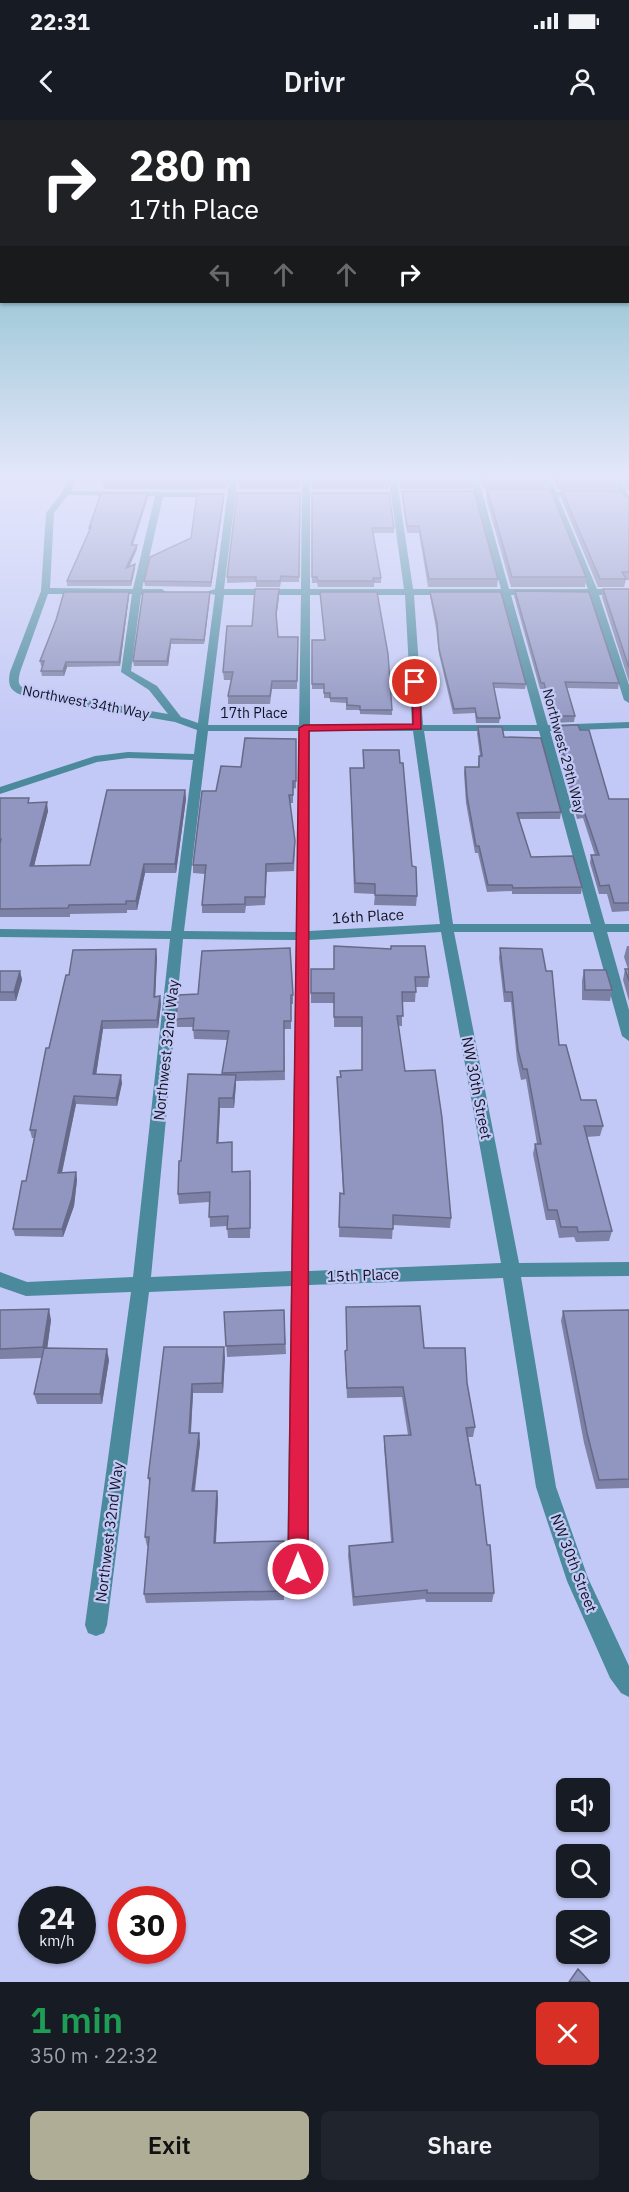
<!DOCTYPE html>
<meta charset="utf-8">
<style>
body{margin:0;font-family:"IBM Plex Sans",sans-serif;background:#20242c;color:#f1f3f6;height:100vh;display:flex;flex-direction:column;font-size:22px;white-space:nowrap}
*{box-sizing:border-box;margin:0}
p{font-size:20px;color:#9ea1a6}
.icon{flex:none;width:33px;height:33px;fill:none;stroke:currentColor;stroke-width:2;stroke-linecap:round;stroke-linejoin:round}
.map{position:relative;height:1862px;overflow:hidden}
.drawer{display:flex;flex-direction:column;background:#171b24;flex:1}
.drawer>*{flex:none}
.top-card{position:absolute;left:0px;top:0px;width:630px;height:183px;box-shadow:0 2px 4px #0004;background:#202124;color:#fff;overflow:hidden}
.controls{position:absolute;left:556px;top:1658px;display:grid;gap:12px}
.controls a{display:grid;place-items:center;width:54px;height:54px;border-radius:9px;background:#171b24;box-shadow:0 2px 4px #0004;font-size:30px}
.speed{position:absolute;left:18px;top:1766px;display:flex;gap:12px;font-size:30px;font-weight:700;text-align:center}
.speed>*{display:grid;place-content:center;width:78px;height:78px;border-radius:50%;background:#171b24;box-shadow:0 2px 4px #0004;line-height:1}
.speed small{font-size:15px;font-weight:400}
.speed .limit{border:9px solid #d22;background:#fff;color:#111}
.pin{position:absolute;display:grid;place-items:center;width:51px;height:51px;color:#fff;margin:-26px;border:3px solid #fff;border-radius:50%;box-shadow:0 2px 6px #0007}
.me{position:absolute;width:66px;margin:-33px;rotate:0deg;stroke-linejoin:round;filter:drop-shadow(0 0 4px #0008)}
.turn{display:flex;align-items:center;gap:21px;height:126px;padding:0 30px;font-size:27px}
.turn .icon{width:78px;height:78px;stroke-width:2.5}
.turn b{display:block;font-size:42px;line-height:51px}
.lanes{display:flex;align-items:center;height:57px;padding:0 30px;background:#0003;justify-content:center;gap:30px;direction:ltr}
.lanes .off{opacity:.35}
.round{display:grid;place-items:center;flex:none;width:63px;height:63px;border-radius:9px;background:#20242c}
.head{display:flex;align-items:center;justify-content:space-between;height:102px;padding:0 30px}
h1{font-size:36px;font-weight:600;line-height:45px;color:#1e9e55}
.cta{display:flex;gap:12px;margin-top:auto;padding:12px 30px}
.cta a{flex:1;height:69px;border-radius:9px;background:#b0ad97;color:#111;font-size:24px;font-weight:600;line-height:69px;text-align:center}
.cta a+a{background:#20242c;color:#f1f3f6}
.status{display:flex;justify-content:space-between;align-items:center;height:42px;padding:0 30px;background:#171b24;direction:ltr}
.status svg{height:16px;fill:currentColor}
header{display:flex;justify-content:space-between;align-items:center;height:78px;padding:0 30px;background:#171b24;font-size:27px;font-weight:600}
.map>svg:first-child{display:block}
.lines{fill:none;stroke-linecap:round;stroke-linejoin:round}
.minor{fill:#4b899c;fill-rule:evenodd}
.wall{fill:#7d81a6}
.shaded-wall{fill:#666987}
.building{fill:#9196c1;stroke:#666987;stroke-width:1.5}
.route{fill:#e11d48;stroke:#92132f;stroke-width:1.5}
.labels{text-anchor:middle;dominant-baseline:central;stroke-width:4.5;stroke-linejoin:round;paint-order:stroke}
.far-street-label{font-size:14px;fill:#121323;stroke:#c3c9f6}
.street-label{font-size:15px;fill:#121323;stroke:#c3c9f6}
</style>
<div class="status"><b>22:31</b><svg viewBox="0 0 49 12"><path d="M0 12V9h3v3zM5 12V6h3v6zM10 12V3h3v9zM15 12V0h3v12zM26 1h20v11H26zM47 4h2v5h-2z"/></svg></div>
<header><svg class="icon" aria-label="back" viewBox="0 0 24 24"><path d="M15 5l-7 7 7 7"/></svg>Drivr<svg class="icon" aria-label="person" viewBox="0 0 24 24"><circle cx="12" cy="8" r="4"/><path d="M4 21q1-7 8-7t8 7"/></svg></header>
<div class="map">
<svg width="629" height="1862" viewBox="0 0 629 1862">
<rect width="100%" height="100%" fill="#c3c9f6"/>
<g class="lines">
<!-- minor -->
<path class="minor" d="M69 354H77L71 371 216 373 220 375 216 377H163L142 469H162L166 472 162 475H141L131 551 157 566 181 597 198 603 215 475 206 472 215 469 230 354H238L224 469H301L302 354H310V469H404L388 354H396L413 469H501L469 354H477L509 469H588L551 377H534L530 375 549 372 541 354H549L556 372H582L586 374 582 376 558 377 597 469H629V475H599L629 565V583L624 580 590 475H511L548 605 629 602V608L550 611 605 804H629V812H607L629 890V921L622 916 593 812H454L519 1143 629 1142V1156L521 1157 556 1367 588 1458 629 1546V1577L621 1573 610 1558 567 1461 536 1367 503 1158 309 1165V1449L306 1457 298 1460 290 1457 287 1449 291 1166 149 1172 107 1505 104 1513 96 1516 88 1513 85 1505 131 1172 26 1176 0 1167V1152L27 1162 133 1157 170 819 0 817V809L171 811 193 640 128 638 97 642 0 674V667L95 636 128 632 194 634 197 610 175 602 25 576C11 572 7 566 10 552L41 471 46 393 62 373ZM68 375 155 376 133 469 50 468 54 393ZM48 474H132L121 552 149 570 168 594 28 570C17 566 18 562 20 552ZM224 475H301L299 605H208ZM310 475H405L412 605H310ZM414 475H502L537 605H423ZM208 611H299L296 812 184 811ZM310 611H413L440 804 309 811ZM424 611H539L591 804H453ZM441 812 501 1143 309 1151V820ZM183 819 296 820 291 1151 151 1157Z
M610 354H618L629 377V387L625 385Z"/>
</g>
<!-- wall -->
<path class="wall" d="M230 354 226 369H104L103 362Z
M300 354V369H239L238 362Z
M312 354 389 362 388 369H312Z
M398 354H470L472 362 471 369H400Z
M478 354H543L546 363 545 369 586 457 585 467H511L486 378 487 369H495H484Z
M550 354H612L616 363 615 370H558Z
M619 354H629V371L627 370Z
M402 371 498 459 497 467H428L419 413H407L402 378Z
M562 371 629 377V460H626L624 467H598L561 378Z
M300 373 299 462H281L280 467H256V462L227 463V457Z
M312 373 394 408V413H373L381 458V463H374V467H318L317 463H312Z
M224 374V378L211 467 145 466 144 461 191 418Z
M148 377 133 425H137V429L129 446 135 444V448L131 466H67V461L89 412V408Z
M279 469V476L276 498 278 517H298L297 569H272L270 584H228V576L231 560H224L223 552 252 506Z
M603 469H629V562L602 477Z
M515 471 619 563 618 569 567 568 575 596 574 602 552 603 543 569H540L514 476Z
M129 472V476L120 546 67 547 64 556H42L41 551 43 546H41L40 541Z
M320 472 392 590V595L360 594V590H346V583L330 582V578H324V569H312V520H325Z
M430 472 526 564 525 569 494 568 500 598 499 603H476L475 593 453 594 439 534 436 508 430 476Z
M210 476 204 524H171L168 546H134L133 541Z
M556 606 580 610 609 679H629V791L612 792 607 774H599L590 743 591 735H595L583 698 577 699 555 613Z
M478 607 504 617 561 692 560 699H519L531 737 582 767 581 774H512V771L487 772 478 733H475L466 683 464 653 465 647H478L479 636H480L477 613Z
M296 619V668L293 669V683H290L295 729 294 751 267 752 265 785 246 786 245 793H202V785L205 754 193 753V745L216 671 241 647Z
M363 630 412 746 417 776 416 786 374 785 375 774 354 773 350 648H363Z
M185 670 186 679 176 753H145L137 790H127V793L70 794V797H0V678L30 683 48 691 34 746 90 745Z
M627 826H629V881L623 860 625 849H628L624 837Z
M500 828 546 851 559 925 581 980 603 1006 600 1016 586 1017 612 1111 609 1121 576 1122 574 1117 559 1118 555 1100H546L533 1034 535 1024H537L526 959 521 960 517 940 511 882H504L499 838Z
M157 837 155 876H160L161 884 158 908 103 909 96 955 122 963 117 986 76 984 62 1053 76 1052 77 1060 74 1086 63 1117 15 1116 13 1109 26 1061 34 1018H32L30 1010 49 928Z
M311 849 429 857 428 867H416L415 882H402V906H398L405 951 451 1098 450 1108 393 1105 392 1119 339 1117 340 1073 343 1074 337 957H340V951L362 950V907H334V883H311Z
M584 850 612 870 610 881 582 880V861Z
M0 851H20L22 860 16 881H0Z
M293 875V884H291V909H284L285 960 236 961 234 988H220L218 1023 232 1022V1052L251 1061 250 1118H228L227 1106 210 1107 209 1082 179 1084 178 1074 181 1041 222 955 227 920 194 919 193 907H177L176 899Z
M346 1187 424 1228 467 1263 475 1307 473 1317H468L487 1425 494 1473 492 1482H426L425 1479 353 1486 348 1435 349 1426 391 1422 384 1326V1316L408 1315 402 1277 347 1278 345 1241V1231L347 1230Z
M0 1190 51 1200 47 1228 109 1240 102 1284H37L34 1274 42 1238 0 1239Z
M284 1190 286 1234 227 1237 224 1192Z
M629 1190V1368L596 1369 584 1323 561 1201 563 1191Z
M164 1227 225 1237 223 1273H193L191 1313H199L200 1323 195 1371H217L218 1380 216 1423 284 1421V1480L146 1483 144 1474 148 1426H147L145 1417 150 1365 148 1358Z"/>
<!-- shaded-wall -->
<path class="shaded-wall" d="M228 354H230L226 369V362Z
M148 373V377L131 429V425Z
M224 374V378L211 467V462Z
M137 425V429L127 452 126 448Z
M135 444V448L131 466V461Z
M279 469V476L276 501V493Z
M129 472V476L120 546 119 542Z
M210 472V476L204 524V520Z
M171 519V524L168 546 167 541Z
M66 542 67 547 64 556 63 551Z
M185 670 186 679 176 753 175 744Z
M47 682 48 691 32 754 30 746Z
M144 744 145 753 137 790 136 781Z
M156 829 157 837 155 884 154 877Z
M20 851 22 860 16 881 14 872Z
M160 876 161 884 158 908 157 900Z
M102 901 103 909 95 962 93 954Z
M121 955 122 963 117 986 116 978Z
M236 955V965L234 988 233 978Z
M74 976 76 984 60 1061 58 1053Z
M219 978 220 988 218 1033 217 1023Z
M76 1052 77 1060 74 1086 63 1117 62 1109Z
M49 1189 51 1200 46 1238 43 1227Z
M224 1227 225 1237 223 1273 222 1263Z
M107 1229 109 1240 102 1284 100 1274Z
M192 1264 193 1273 190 1323 189 1313Z
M199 1313 200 1323 193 1381 192 1371Z
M217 1371 218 1380 215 1432 214 1423Z"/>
<!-- building -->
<path class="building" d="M106 354H228L226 362H103Z
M239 354H300V362H238Z
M312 354H387L389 362H312Z
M399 354H470L472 362H400Z
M481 354H543L546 363 484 362Z
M554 354H612L616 363H558Z
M624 354H629V363Z
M487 369H550L586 457H512Z
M402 371H474L498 459H429L419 406H407Z
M562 371H621L626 377H629V452H622L626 459H600Z
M101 373H148L131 425H137L126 448 135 444 131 461H67L91 407 89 408Z
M237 373H300L299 457 281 456 280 461H256V457H227Z
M312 373H389L394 408H372L381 458H373L374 461H318L317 457H312Z
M197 374H224L211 462 144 461 150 437 191 418Z
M255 469H279L276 493 278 517H298L297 561H272L270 576H228L233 552H223L227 506H252Z
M603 469H629V548Z
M515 471 589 472 619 563 565 562 575 596H553L544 563H541Z
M64 472H129L119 542H66L63 551H41L44 541H40L56 500Z
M143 472H210L204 520 171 519 167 541H133Z
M320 472H377L388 534 392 590H360V586L347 585V578H330V573H324V564H312V520H325Z
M430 472H501L526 564 493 563 500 598H477L475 588 454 589 439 529 437 503Z
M578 605 580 610H589L609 679H629V783H614L609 765 600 766 591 735H599L584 691H579L556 606Z
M478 607H502L504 617 541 618 561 692 517 693 531 737 573 736 582 767 513 768 512 765H488L479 726H476L467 676 465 647H479V636H482Z
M245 618 296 619V661H293V675H289L295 721 293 743 266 744 265 777H245V784L202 785 206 745H193L202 671H216L221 646 241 647Z
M363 630H399L400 643H403L412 746 416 747 417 776 375 775V764L355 763 350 648H364Z
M107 670H185L175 744H144L136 781H126V784L69 785 68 788 0 789V724L1 719H0V678H29L28 683 47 682 30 746 90 745Z
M334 826 391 829V826H425L429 857H415L416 872H402L403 896H397L405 951 435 950 442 998 451 1098 393 1095V1109L339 1107 340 1073 344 1074 337 957H341L340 951 362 950V897H334V873H311V849H334Z
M290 828 293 875H291V901H284V951L222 953 229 911 193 910 194 898 176 899 178 875 198 874 202 831Z
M500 828 542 829 546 851H552L559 925H566L581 980H596L603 1006H584L612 1111 578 1112 577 1107H561L557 1090H548L535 1024H541L527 949H523L518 930 512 872H505Z
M156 829 154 877 160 876 157 900 102 901 93 954 121 955 116 978 74 976 58 1053 76 1052 72 1078 62 1109H13L22 1061H26L36 1010H30L46 928H49L66 855H69L73 830Z
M625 849H629V861Z
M584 850H606L612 870H585Z
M0 851H20L14 872H0Z
M188 954 236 955 233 978H219L217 1023 232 1022V1052L250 1051V1108L227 1109 228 1096 209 1097 210 1072 178 1074 179 1041H181Z
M420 1186 424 1228H465L467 1263 475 1307 466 1308 476 1365H480L487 1425H490L494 1473H427V1470L354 1477 349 1426 393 1422 384 1316 411 1315 403 1267 347 1268 345 1231 347 1230 346 1187Z
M49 1189 43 1227 0 1229V1190Z
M284 1190 285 1224 226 1226 224 1192Z
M629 1190V1359L599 1360 587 1313 563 1191Z
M164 1227H224L222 1263 192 1264 189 1313H199L192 1371H217L214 1423 284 1421V1471L144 1474 149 1417H145L150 1358H148Z
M44 1228 107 1229 100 1274H34Z
M578 1849 590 1862H569Z"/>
<!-- sky -->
<linearGradient id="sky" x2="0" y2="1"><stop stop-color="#5eacb6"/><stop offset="0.58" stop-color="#e4e7fb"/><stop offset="1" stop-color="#e4e7fb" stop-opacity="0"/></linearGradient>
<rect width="629" height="614" fill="url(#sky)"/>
<!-- route -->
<path class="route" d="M412 560 420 562 421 609 309 611 308 1449 305 1455 298 1458 291 1455 288 1449 299 608 304 605 413 604Z"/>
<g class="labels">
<!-- far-street labels -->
<g class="far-street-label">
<text transform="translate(86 582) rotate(11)">Northwest 34th Way</text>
<text x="254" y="593">17th Place</text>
<text transform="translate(564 631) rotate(75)">Northwest 29th Way</text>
</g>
<!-- street labels -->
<g class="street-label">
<text transform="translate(368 796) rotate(-3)">16th Place</text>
<text transform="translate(166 930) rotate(-84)">Northwest 32nd Way</text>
<text transform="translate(477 968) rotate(79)">NW 30th Street</text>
<text transform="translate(363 1155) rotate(-2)">15th Place</text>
<text transform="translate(109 1412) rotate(-83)">Northwest 32nd Way</text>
<text transform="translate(574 1443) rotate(69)">NW 30th Street</text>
</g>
</g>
</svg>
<div class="controls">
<a><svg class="icon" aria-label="sound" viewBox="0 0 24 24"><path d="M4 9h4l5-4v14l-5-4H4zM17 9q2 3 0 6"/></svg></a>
<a><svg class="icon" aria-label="search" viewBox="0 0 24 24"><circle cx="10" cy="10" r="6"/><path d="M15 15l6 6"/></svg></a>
<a><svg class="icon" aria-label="layers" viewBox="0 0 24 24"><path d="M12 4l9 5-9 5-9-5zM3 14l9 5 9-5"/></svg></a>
</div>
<div class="speed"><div>24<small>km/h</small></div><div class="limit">30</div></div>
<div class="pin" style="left:415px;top:562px;background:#d93025"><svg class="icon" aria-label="arrive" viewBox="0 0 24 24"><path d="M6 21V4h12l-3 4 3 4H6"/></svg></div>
<svg class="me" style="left:298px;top:1449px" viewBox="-20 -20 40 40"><circle r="17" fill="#e11d48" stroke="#fff" stroke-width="3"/><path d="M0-11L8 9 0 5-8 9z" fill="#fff"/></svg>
<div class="top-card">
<div class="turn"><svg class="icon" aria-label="right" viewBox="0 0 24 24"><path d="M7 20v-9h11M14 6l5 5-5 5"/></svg><div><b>280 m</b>17th Place</div></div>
<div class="lanes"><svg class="icon off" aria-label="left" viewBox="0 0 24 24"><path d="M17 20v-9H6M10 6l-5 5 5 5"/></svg><svg class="icon off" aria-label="ahead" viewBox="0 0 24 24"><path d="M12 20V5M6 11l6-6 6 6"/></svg><svg class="icon off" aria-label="ahead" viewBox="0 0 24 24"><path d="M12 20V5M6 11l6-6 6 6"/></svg><svg class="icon" aria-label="right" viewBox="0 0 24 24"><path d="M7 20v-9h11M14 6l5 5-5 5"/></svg></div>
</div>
</div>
<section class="drawer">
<div class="head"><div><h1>1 min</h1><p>350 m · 22:32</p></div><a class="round" style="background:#d93025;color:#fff"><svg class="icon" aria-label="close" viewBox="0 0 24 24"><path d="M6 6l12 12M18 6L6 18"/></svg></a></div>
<div class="cta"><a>Exit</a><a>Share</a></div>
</section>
